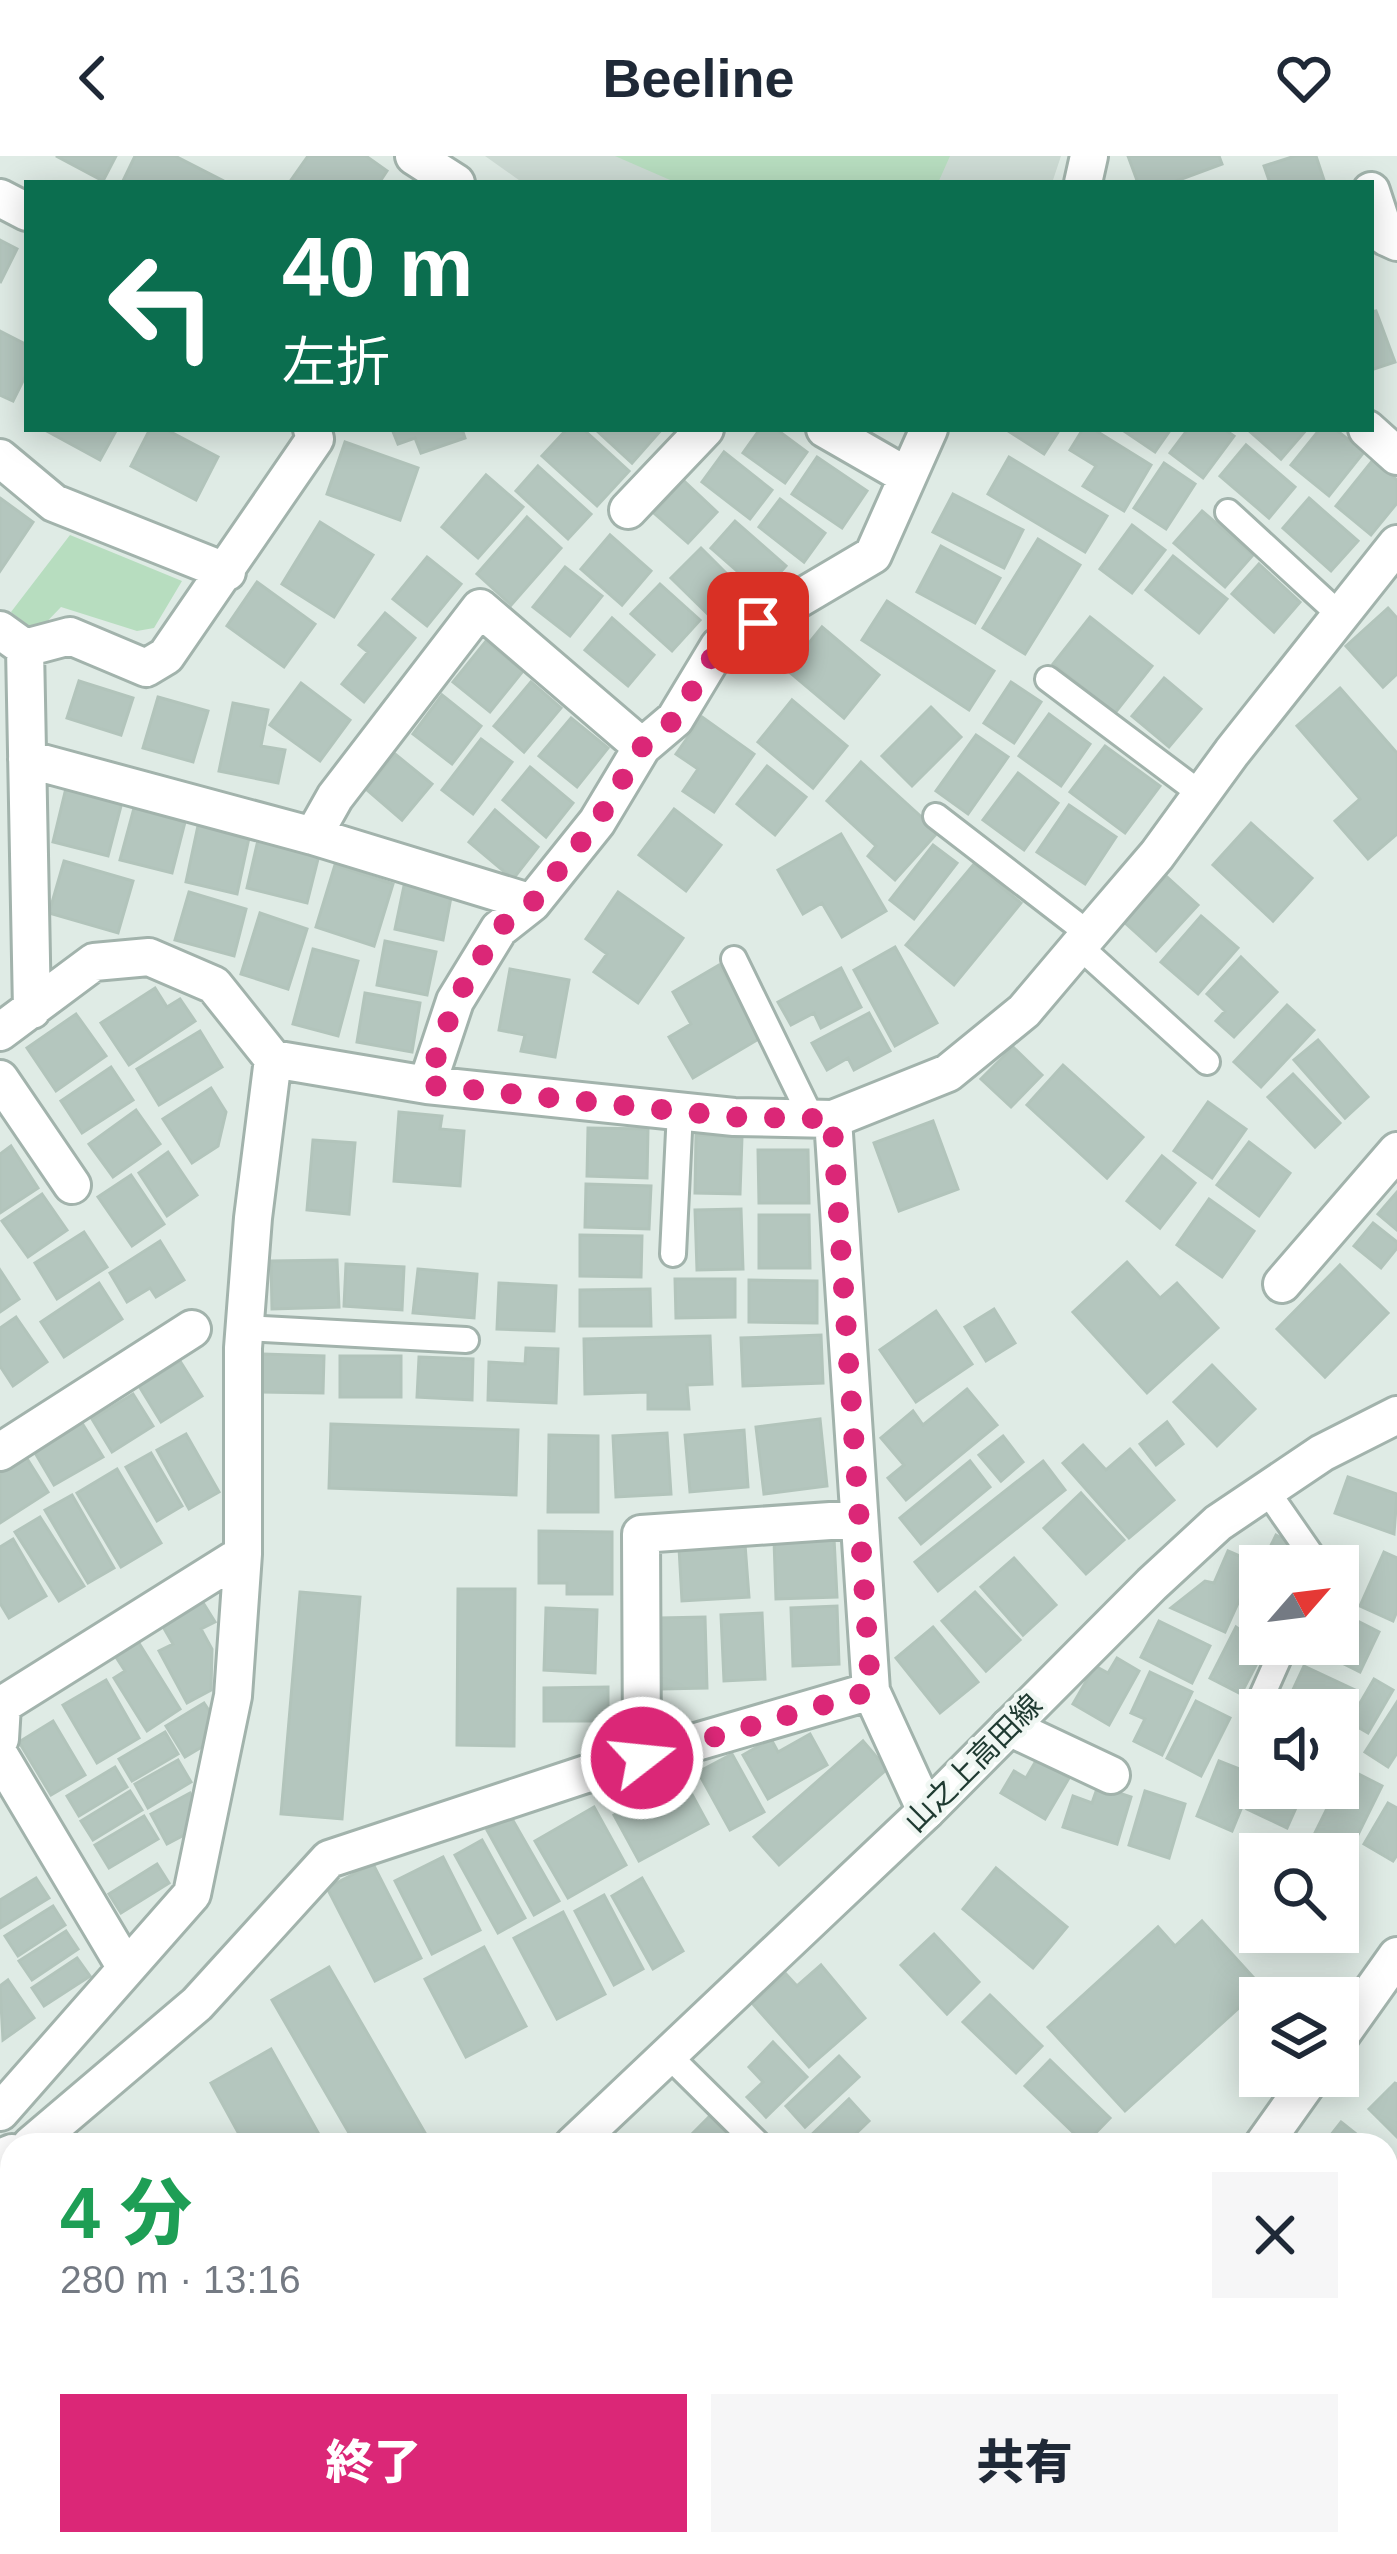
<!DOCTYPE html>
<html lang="ja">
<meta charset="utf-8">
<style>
body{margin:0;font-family:Arial,"Noto Sans JP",sans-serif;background:#f6f6f7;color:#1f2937;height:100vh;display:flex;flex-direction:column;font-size:45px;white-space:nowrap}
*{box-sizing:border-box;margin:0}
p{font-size:39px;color:#747a83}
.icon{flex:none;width:66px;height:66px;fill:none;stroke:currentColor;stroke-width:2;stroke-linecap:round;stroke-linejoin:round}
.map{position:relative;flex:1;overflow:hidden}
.sheet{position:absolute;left:0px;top:1977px;width:1398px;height:423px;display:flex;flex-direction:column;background:#fff;border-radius:36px 36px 0 0;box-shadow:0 6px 30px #0003}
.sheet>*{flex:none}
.top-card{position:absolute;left:24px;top:24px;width:1350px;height:252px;border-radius:0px;box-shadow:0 6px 30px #0003;background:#0b6e4f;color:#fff;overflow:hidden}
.needle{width:78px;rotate:62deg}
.controls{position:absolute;left:1239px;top:1389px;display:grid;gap:24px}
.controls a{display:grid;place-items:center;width:120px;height:120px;border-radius:0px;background:#fff;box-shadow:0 6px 30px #0003;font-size:60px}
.pin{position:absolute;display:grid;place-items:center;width:102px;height:102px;color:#fff;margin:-51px;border-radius:24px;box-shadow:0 6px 18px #0006}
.me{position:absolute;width:132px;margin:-66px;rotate:74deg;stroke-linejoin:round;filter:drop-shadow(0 0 9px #0008)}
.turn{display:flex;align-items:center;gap:42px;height:252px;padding:0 60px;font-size:54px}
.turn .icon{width:156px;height:156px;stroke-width:2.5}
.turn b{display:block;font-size:84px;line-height:102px}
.round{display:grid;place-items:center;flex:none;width:126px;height:126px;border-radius:0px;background:#f6f6f7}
.head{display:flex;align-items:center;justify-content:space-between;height:204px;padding:0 60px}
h1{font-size:72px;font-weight:800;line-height:90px;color:#1e9e55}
.action{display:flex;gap:24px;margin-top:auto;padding:24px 60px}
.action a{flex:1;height:138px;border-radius:0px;background:#db2777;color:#fff;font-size:48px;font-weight:800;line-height:138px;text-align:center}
.action a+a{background:#f6f6f7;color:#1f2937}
header{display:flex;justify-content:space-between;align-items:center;height:156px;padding:0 60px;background:#fff;font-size:54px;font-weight:800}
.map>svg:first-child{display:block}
.built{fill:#cddbd4}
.green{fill:#b7ddbf}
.building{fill:#b4c6be;stroke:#b2c4bb;stroke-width:3}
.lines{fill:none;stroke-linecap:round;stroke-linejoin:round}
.service-casing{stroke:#a2b3ac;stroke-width:30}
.minor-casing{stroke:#a2b3ac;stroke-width:42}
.tertiary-casing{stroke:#a2b3ac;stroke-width:42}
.service{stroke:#fff;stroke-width:24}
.minor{stroke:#fff;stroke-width:36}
.tertiary{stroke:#fff;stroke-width:36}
.route{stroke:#db2777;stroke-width:21;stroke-dasharray:0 37.8}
.labels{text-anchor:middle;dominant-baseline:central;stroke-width:9;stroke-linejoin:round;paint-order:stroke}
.street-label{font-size:30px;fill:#203b32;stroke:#f0f7f3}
</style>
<header><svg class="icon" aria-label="back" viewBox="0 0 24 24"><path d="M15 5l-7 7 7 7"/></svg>Beeline<svg class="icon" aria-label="heart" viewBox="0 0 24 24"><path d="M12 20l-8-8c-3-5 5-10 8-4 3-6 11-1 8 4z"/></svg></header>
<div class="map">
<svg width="1397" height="2398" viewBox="0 0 1397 2398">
<rect width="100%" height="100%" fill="#dfebe5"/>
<!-- built -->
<path class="built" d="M485 0H1061L1052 27H523Z"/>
<!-- green -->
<path class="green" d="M615 0H950L938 27H677Z
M70 379 182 425 154 472 137 475 61 451 37 476 11 456Z"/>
<!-- building -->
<path class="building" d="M56 0H116L103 25Z
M135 0H175L224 25 122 27Z
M308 0H366L387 15 379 27H289Z
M1128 0H1219L1222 8 1171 27H1138Z
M1295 0H1316L1325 27H1270L1264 10Z
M0 84 17 93 0 127Z
M1376 155 1395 206 1371 214V156Z
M0 175 27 189V217L13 245 0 239Z
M43 273H117L100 304Z
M150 273H165L218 301 196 344 131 310Z
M392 273H462L465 282 421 297 415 282 398 288Z
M567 273H583L629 315 597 350 542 300Z
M595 273H662L632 307Z
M760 273H776L807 296 785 327 743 297Z
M1005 273H1060L1044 298Z
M1083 273H1093L1151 309 1124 355 1083 330 1096 310 1070 294Z
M1121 273H1171L1155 296Z
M1188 273H1224L1234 280 1203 322 1170 297Z
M1247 273H1307L1281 303Z
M1320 273H1335L1364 296 1329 340 1291 309Z
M345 286 418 312 400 364 327 338Z
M1246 289 1295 331 1269 362 1220 320Z
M724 296 772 334 750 363 702 326Z
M817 301 867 335 842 372 792 338Z
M1009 301 1107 360 1085 396 988 338Z
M1373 304 1397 324V347L1371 379 1336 350Z
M1164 307 1195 328 1166 373 1134 352Z
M538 310 591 358 568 383 516 335Z
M486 319 523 351 478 402 442 371Z
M683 324 717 356 688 387 654 357Z
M953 338 1023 374 1004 412 933 376Z
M0 342 33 366 0 415Z
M1309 342 1358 385 1331 415 1283 372Z
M780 343 825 377 804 406 759 371Z
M1202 355 1253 399 1225 431 1174 387Z
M527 361 561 392 511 449 477 418Z
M735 365 786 410 762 437 711 392Z
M320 366 373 399 334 461 282 428Z
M1132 369 1165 394 1132 437 1100 413Z
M610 379 651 415 622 449 581 413Z
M1038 383 1080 409 1025 498 983 472Z
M941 390 1000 422 975 467 917 436Z
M701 392 745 436 716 466 671 422Z
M1173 400 1227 443 1199 477 1146 434Z
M427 401 461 428 427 470 393 443Z
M1259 408 1300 446 1274 476 1232 438Z
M565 411 602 440 570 480 533 451Z
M257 426 315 468 284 511 227 470Z
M660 428 700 464 672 495 631 458Z
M887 445 994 515 969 554 862 484Z
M1388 452 1397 462V518L1383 531 1346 490Z
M385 457 415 482 364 546 342 528 368 496 359 489Z
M1090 461 1152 510 1115 557 1053 508Z
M612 462 654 499 628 530 585 494Z
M822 471 879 519 844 562 787 514Z
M486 485 523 515 490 556 453 526Z
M1164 522 1201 553 1169 591 1132 560Z
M79 525 133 542 121 579 67 562Z
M531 526 561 552 524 596 494 570Z
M1011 526 1041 546 1014 587 984 567Z
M301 527 350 564 320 605 270 569Z
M1340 532 1397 597V678L1368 703 1335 665 1360 643 1297 570Z
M442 539 481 570 452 608 413 578Z
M158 541 208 555 193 606 143 592Z
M792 544 847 590 813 632 758 586Z
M233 547 268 554 261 590 285 594 278 627 219 615Z
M931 551 961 581 912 630 882 600Z
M1049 558 1090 588 1061 630 1019 600Z
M702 561 754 598 714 656 683 635 698 613 676 598Z
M571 562 608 592 577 631 539 600Z
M976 579 1008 601 968 658 936 635Z
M481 583 512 606 473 658 442 634Z
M1105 590 1160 630 1125 677 1070 636Z
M395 598 432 628 402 664 366 633Z
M861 606 938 676 895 724 868 700 876 690 827 645Z
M767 610 806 641 775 679 737 648Z
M530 611 573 647 546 681 503 644Z
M1018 617 1058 647 1024 694 983 664Z
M66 632 122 646 108 700 53 686Z
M1069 649 1116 681 1085 728 1037 696Z
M134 652 185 666 172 717 120 704Z
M674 653 721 689 686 735 639 699Z
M495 654 538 691 513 723 469 686Z
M199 665 250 677 237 738 186 726Z
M1251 667 1312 722 1273 765 1213 709Z
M841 678 886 755 842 781 822 747 803 758 778 714Z
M258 684 319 699 307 747 247 732Z
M933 689 957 707 914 763 890 744Z
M64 705 133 725 118 777 49 757Z
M974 708 1021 747 954 829 906 789Z
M335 709 393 728 374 790 316 771Z
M1166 720 1198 749 1156 795 1124 766Z
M405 725 452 736 443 784 395 773Z
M189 736 246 753 234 800 175 784Z
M618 736 683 782 638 847 594 816 607 798 586 783Z
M260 757 307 773 288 833 241 818Z
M1201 760 1238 792 1198 838 1161 806Z
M385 785 436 796 427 839 377 829Z
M895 791 937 867 895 890 854 814Z
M313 793 358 805 338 880 293 868Z
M1241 801 1277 836 1234 881 1216 865 1225 855 1207 838Z
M719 809 762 881 693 922 669 881 691 868 673 836Z
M841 812 861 851 821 872 814 857 791 869 778 846Z
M510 813 569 824 555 901 521 895 525 879 499 874Z
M155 832 167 851 180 843 195 865 129 909 101 867Z
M365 837 420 847 412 896 357 886Z
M1287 849 1314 874 1261 931 1234 906Z
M869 857 890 895 854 914 848 902 827 914 812 887Z
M76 858 106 900 56 935 27 892Z
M200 875 222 911 159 949 137 913Z
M1318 884 1368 941 1345 962 1294 904Z
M1013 891 1042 919 1011 951 981 923Z
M1063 909 1143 981 1107 1022 1027 949Z
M111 911 133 944 82 977 61 945Z
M1293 918 1340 967 1315 991 1268 941Z
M211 932 226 956 218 990 192 1007 163 963Z
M1208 946 1246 973 1212 1022 1174 995Z
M136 954 160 988 113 1021 89 988Z
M399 956 442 960 440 973 464 975 460 1030 394 1025Z
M933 965 958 1033 899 1055 874 987Z
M588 972 648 973 647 1022 587 1020Z
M696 979 742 981 740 1038 695 1037Z
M313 984 355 987 349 1058 307 1054Z
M1249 986 1290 1017 1259 1060 1217 1029Z
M11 990 38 1032 0 1057V998Z
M758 994H808L809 1047H759Z
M168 996 197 1039 167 1060 139 1017Z
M1162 1000 1195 1027 1160 1072 1127 1045Z
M131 1019 164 1068 132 1090 98 1041Z
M586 1028 651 1030 649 1073 585 1071Z
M1397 1036V1074L1378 1058Z
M42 1038 67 1074 28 1101 2 1065Z
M1209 1043 1254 1075 1222 1121 1177 1089Z
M741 1053 743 1113 697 1114 695 1054Z
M759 1059H809L810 1112H759Z
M1373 1067 1397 1086V1092L1381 1112 1354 1090Z
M84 1076 107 1111 57 1143 35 1107Z
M580 1079 642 1080 641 1121 580 1120Z
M160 1085 184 1124 156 1141 150 1132 127 1146 110 1117Z
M337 1104 339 1151 272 1153 271 1105Z
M1127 1106 1160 1142 1177 1127 1218 1172 1147 1237 1073 1156Z
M346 1108 404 1111 402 1154 344 1150Z
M1340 1109 1388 1157 1325 1221 1277 1173Z
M418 1113 477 1118 474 1162 413 1157Z
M0 1114 19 1143 0 1156Z
M675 1123H735V1161L676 1162Z
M749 1124 817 1125V1167L749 1166Z
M99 1127 122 1163 64 1201 41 1166Z
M499 1127 556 1130 554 1175 497 1173Z
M650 1133 651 1170H580V1134Z
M994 1153 1015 1187 986 1205 965 1171Z
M936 1155 972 1208 916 1246 880 1194Z
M16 1161 47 1206 13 1230 0 1210V1172Z
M821 1179 823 1227 743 1230 741 1182Z
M710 1180 712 1228 687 1229 689 1253H648V1236L585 1238 584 1183Z
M526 1192 558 1193 556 1247 488 1244 489 1206 525 1208Z
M262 1198 324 1200 323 1237 261 1236Z
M340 1200H401V1241H340Z
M419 1201 473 1203 472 1244 417 1241Z
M180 1205 202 1240 161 1266 139 1230Z
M1212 1209 1255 1253 1217 1290 1174 1246Z
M967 1233 997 1269 906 1344 888 1322 904 1309 881 1282 913 1255 923 1269Z
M133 1238 153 1270 112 1296 92 1263Z
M820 1263 827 1330 764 1338 756 1271Z
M1167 1266 1183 1288 1156 1309 1140 1288Z
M82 1267 103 1301 54 1329 34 1295Z
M331 1268 518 1274 516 1339 329 1332Z
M744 1274 748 1331 690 1336 685 1279Z
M667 1277 671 1338 616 1341 613 1280Z
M186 1278 219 1336 189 1353 157 1294Z
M549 1279 598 1280V1356H548Z
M1003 1280 1023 1306 1001 1325 979 1299Z
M1083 1289 1106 1314 1130 1293 1174 1344 1129 1382 1063 1307Z
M151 1297 182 1350 157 1365 126 1311Z
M26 1301 48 1336 0 1367V1317Z
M970 1305 990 1331 921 1388 900 1362Z
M1043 1305 1065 1334 938 1435 915 1406Z
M117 1313 161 1387 121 1411 77 1337Z
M1348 1321 1397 1338 1394 1378 1335 1357Z
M1081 1337 1124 1384 1086 1418 1044 1372Z
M72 1339 114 1412 88 1427 45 1354Z
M40 1361 84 1430 59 1445 15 1376Z
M539 1375 612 1376V1438H567V1427H539Z
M1276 1379 1291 1387 1288 1395 1309 1405 1306 1410H1261Z
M834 1382 837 1441 776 1443 774 1384Z
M13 1383 46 1440 9 1462 0 1447V1391Z
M745 1388 749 1441 682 1445 679 1392Z
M1228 1395 1256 1407 1225 1476 1171 1452 1205 1425 1214 1427Z
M1384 1396 1397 1402V1455L1393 1465 1360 1450Z
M1014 1402 1056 1449 1023 1479 981 1431Z
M458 1433H515L514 1590 457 1589Z
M300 1436 360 1441 342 1663 281 1658Z
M975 1436 1020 1484 986 1515 942 1465Z
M202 1445 215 1466 201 1473 212 1493 211 1534 187 1547 159 1495 173 1488 161 1467Z
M837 1450 839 1508 793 1510 791 1452Z
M546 1452 597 1454 595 1517 544 1514Z
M1338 1455 1379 1476 1360 1516 1308 1490 1338 1488Z
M762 1457 765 1523 724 1525 721 1459Z
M705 1461 707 1532 662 1533 660 1462Z
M1159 1465 1210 1490 1192 1527 1141 1501Z
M933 1471 978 1526 940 1557 896 1502Z
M1236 1471 1260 1488H1267L1241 1538 1210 1522Z
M137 1484 180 1553 147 1575 114 1522 125 1515 114 1498Z
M1117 1502 1139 1515 1109 1569 1073 1548 1095 1510 1108 1517Z
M1304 1510 1355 1534 1338 1570V1554L1285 1551Z
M1150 1516 1192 1536 1162 1599 1134 1585 1145 1563 1131 1557Z
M1374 1523 1393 1534 1368 1577 1349 1566Z
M106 1524 139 1582 97 1607 63 1549Z
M608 1531V1565H544V1532Z
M1196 1545 1230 1562 1201 1620 1167 1602Z
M1397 1546V1597L1388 1611 1365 1596Z
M204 1547 212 1559 205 1589 185 1601 166 1570Z
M53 1565 85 1619 51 1639 19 1586Z
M165 1576 178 1598 132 1625 119 1603Z
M810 1578 827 1609 768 1643 743 1599 771 1583 778 1596Z
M863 1585 887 1613 779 1709 754 1681Z
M732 1598 764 1656 730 1674 698 1616Z
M1037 1603 1069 1622 1045 1663 1001 1637 1014 1615 1026 1622Z
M178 1604 191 1626 148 1652 135 1628Z
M1219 1605 1255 1619 1232 1675 1197 1660Z
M115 1611 127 1631 79 1660 67 1640Z
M1347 1612 1382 1630 1345 1705 1338 1698 1310 1687Z
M683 1622 708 1668 639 1705 614 1659Z
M1260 1626V1632H1321L1317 1640 1304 1634 1287 1672 1247 1653Z
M1098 1630 1131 1641 1117 1688 1063 1671 1073 1640 1092 1647Z
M130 1635 142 1654 93 1684 81 1665Z
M1145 1635 1185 1648 1169 1702 1129 1689Z
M190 1637 196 1649 188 1677 167 1688 151 1658Z
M1388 1647 1397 1652V1699L1393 1705 1364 1688Z
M594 1651 626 1709 568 1742 535 1685Z
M144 1660 158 1683 109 1712 95 1689Z
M511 1661 559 1745 534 1759 487 1674Z
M482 1684 525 1762 498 1777 455 1699Z
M443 1701 480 1774 432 1798 395 1725Z
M157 1708 169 1727 121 1757 109 1738Z
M373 1708 421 1802 375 1825 327 1732Z
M996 1712 1067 1771 1033 1812 963 1753Z
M36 1722 49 1742 0 1772V1744Z
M642 1722 683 1795 653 1813 612 1740Z
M604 1739 643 1813 614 1829 575 1755Z
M53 1750 65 1769 18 1800 5 1780Z
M563 1756 605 1838 557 1863 514 1782Z
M1202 1765 1262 1831 1125 1955 1048 1871 1158 1771 1175 1790Z
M66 1775 78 1793 32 1824 19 1805Z
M934 1778 979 1826 947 1858 901 1809Z
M484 1791 526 1870 466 1901 425 1823Z
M77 1802 90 1820 44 1850 32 1832Z
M821 1809 865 1862 809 1911 752 1847 786 1818 797 1830Z
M329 1811 432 1989H356L272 1844Z
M8 1824 34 1862 3 1884 0 1830Z
M990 1839 1042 1890 1016 1917 963 1866Z
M773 1886 807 1921 766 1961 747 1941 763 1926 749 1911Z
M271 1893 321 1982 309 1989H245L211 1927Z
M839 1900 859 1921 805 1971 786 1950Z
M1050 1904 1110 1962 1085 1988 1025 1930Z
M1395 1927 1397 1928V1981L1369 1953Z
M849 1943 869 1965 844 1989 803 1987Z
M710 1960 738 1989H695L688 1982Z
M1341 1966 1370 1989H1323Z
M0 2160 12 2178V2204L0 2212Z
M1394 2317 1397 2319V2388L1386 2380V2329Z
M396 2388 408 2394 412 2388H478L491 2398H388Z
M668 2388H745L754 2398H661Z
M1099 2388H1136L1162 2398H1096Z
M1230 2388H1281L1282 2389 1277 2398H1249Z"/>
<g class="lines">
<defs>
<path id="service" d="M1228 356 1340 459
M1048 523 1201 638
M936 660 1089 778
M1079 790 1207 906
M734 803 812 963
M673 1098 680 955
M245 1172 466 1184
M1267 1335 1319 1410
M1257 1551 1285 1488
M668 1899 759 1989"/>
<path id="minor" d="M414 0 456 27
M1083 27 1089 0
M1371 35 1386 81 1397 86
M0 42 27 56
M825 273 905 319
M1367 273 1397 300
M0 302 54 347 227 416
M628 354 705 273
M0 474 25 492 70 480 146 512 166 500 315 283 312 273
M25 492 32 854
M27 603 313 680 532 747
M313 680 335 641 480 452 642 591
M0 876 94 806 149 801 214 829 273 903 427 929 734 961 833 963 948 917 1024 855 1079 790 1157 699 1232 596 1397 388
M0 923 72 1029
M427 929 455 845 499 773 532 747 597 666 642 591 675 563 719 490 873 399 929 273
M833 963 871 1535 926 1655
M1282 1128 1397 995
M0 1296 192 1173
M1009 1571 1111 1619
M0 1583 2 1549 243 1398
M0 1600 126 1812
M642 1602 641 1378 859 1363
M0 1956 192 1738 233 1540 243 1398V1192L253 1062 273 903
M31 1989 197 1848 329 1703 583 1619 871 1535
M0 2002 12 1997
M0 2116 12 2138
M1386 2307 1397 2291
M194 2388 205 2398
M1338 2389 1354 2398"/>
<path id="tertiary" d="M1338 1883 1397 1800
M573 1989 926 1655 1152 1428 1218 1367 1322 1297 1397 1259
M1263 1989 1312 1920
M225 2398 233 2388
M972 2398 979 2388"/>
</defs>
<!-- service casing -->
<use href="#service" class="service-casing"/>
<!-- minor casing -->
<use href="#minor" class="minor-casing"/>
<!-- tertiary casing -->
<use href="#tertiary" class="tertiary-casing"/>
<!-- service -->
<use href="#service" class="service"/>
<!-- minor -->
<use href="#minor" class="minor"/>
<!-- tertiary -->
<use href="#tertiary" class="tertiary"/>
</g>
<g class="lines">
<!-- route -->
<path class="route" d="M642 1602 871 1535 832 963 734 961 427 929 455 845 499 772 532 747 597 666 642 591 675 563 719 490 758 467"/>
</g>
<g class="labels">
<!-- street labels -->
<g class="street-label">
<text transform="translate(973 1607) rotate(-45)">山之上高田線</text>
</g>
</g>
</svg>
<div class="controls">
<a><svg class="needle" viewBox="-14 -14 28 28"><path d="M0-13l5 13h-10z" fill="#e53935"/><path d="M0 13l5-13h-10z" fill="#747a83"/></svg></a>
<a><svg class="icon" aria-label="sound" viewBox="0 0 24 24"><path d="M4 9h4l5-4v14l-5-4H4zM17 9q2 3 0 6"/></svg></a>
<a><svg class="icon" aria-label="search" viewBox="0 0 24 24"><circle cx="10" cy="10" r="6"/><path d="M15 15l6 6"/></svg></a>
<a><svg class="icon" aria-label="layers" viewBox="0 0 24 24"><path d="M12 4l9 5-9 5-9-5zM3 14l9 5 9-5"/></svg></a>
</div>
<div class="pin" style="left:758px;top:467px;background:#d93025"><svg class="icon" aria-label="arrive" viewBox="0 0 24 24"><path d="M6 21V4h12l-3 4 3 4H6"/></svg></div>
<svg class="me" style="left:642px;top:1602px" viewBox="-20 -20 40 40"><circle r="17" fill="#db2777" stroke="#fff" stroke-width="3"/><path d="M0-11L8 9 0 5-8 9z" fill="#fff"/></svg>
<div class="top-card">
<div class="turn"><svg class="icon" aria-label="left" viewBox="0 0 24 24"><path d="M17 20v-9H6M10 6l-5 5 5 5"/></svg><div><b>40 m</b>左折</div></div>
</div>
<section class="sheet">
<div class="head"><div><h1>4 分</h1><p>280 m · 13:16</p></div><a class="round"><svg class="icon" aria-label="close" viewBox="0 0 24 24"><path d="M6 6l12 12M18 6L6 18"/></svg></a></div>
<div class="action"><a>終了</a><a>共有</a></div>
</section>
</div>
